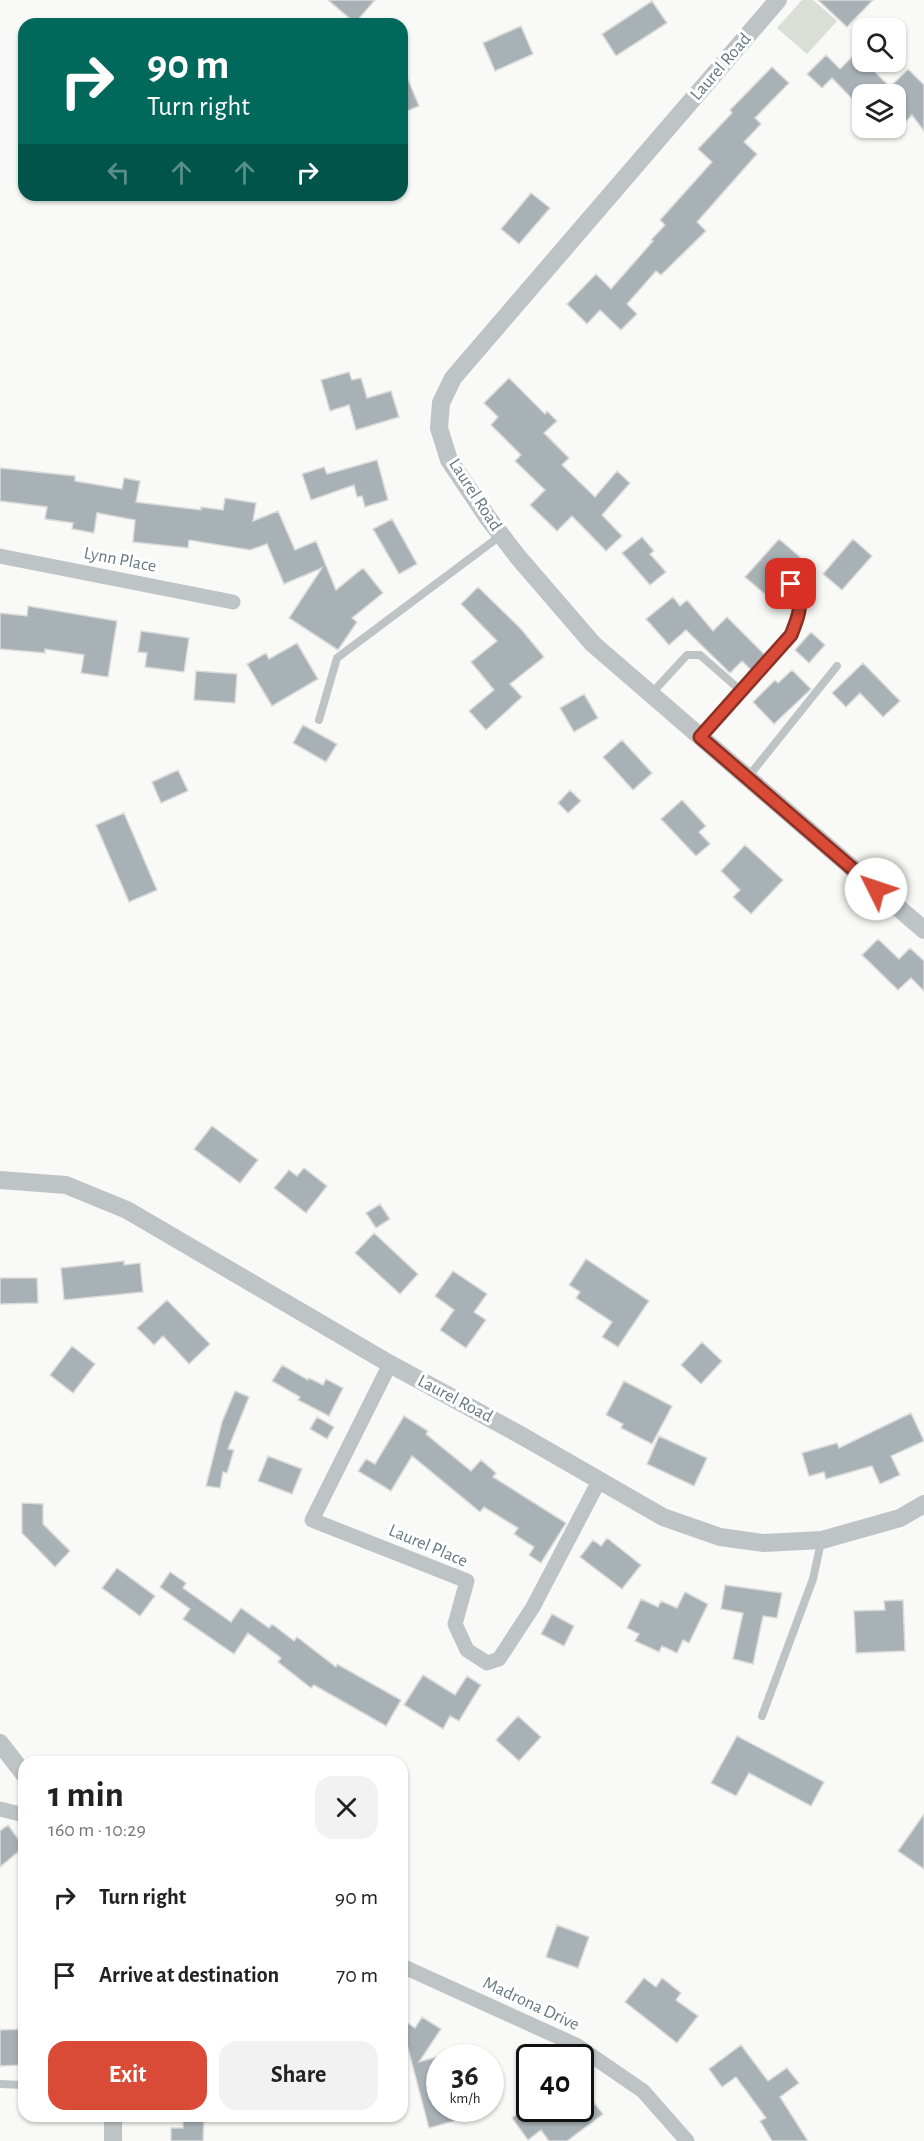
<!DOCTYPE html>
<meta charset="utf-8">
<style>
body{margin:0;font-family:"Alegreya Sans",sans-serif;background:#f2f2f2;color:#222;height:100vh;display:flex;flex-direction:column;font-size:22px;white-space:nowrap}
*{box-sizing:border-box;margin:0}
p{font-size:20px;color:#767676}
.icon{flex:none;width:33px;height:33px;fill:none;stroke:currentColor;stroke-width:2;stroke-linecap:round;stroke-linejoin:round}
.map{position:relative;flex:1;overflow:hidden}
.sheet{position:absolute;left:18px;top:1756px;width:390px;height:366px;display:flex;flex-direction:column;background:#fff;border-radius:18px;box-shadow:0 2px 4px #0004}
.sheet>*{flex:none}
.top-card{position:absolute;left:18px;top:18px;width:390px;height:183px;border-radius:18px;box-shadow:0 2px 4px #0004;background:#00695c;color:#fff;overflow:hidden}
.controls{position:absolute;left:852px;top:18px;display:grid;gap:12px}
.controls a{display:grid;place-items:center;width:54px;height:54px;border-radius:12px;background:#fff;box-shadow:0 2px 4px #0004;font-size:30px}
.speed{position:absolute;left:426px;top:2044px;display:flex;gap:12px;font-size:30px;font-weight:700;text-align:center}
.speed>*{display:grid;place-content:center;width:78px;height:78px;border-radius:50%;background:#fff;box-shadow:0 2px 4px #0004;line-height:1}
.speed small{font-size:15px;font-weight:400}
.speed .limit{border:3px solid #111;border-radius:9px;background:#fff;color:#111}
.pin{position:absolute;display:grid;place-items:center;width:51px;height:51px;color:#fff;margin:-26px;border-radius:12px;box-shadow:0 3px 9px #0006}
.me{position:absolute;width:66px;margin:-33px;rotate:311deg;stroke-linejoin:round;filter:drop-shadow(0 0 4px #0008)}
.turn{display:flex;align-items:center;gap:21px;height:126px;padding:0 30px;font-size:27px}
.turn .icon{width:78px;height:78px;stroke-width:2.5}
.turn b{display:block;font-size:42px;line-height:51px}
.lanes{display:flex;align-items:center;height:57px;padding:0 30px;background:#0003;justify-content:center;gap:30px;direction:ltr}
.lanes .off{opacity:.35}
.round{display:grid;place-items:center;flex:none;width:63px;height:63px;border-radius:18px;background:#f2f2f2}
.headline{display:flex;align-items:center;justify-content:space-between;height:102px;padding:0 30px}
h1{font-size:36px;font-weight:700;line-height:45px}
.cta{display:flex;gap:12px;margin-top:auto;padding:12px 30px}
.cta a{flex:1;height:69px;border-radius:18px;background:#d94a37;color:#fff;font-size:24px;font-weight:700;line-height:69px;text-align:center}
.cta a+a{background:#f2f2f2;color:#222}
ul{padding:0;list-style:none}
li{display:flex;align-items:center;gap:18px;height:78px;padding:0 30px}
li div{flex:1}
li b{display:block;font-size:22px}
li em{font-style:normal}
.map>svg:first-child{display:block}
.green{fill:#daded6}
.building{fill:#a8b2b6;stroke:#dbdbd9;stroke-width:1.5}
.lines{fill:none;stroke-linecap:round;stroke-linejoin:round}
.service{stroke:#bec4c6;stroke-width:8}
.minor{stroke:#bec4c6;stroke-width:15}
.tertiary{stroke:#bec4c6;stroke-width:18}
.route-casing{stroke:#8d3024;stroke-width:15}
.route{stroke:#d94a37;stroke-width:10}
.labels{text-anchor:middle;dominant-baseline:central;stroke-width:6;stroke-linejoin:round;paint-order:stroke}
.street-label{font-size:18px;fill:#667880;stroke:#fff}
</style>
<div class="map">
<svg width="924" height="2141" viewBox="0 0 924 2141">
<rect width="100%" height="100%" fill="#f9f9f7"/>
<!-- green -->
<path class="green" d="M802 0H813L837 21 807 54 777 28Z"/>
<!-- building -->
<path class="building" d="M328 0H375L355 23Z
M818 0H873L847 27Z
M652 1 667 23 616 56 602 34Z
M521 26 533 54 495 71 483 43Z
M856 53 890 87 908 69 924 85V131L912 115 896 132V94H862V109L832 78 822 88 807 74 826 55 840 69Z
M402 65 419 106 402 113Z
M772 67 789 83 755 118 761 124 744 142 757 154 697 222 706 231 661 275 656 271 627 304 637 314 621 330 600 310 587 324 567 304 596 274 611 289 653 241 651 240 665 225 660 220 712 162 698 149 732 113 730 110Z
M531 193 550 208 519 244 501 229Z
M349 372 352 380 361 378 367 398 391 391 399 417 356 430 349 405 330 411 321 380Z
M509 378 545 414 547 411 557 421 544 433 569 458 562 465 595 497 617 471 630 483 602 515 622 536 606 551 572 516 557 531 530 505 545 490 515 461 521 455 491 425 498 417 484 403Z
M377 460 388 500 365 507 362 496 357 497 354 485 311 500 302 474 324 467 327 474Z
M0 468 75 476V481L122 489 124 478 140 481 136 502 201 510V507L223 510 225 498 256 503 253 521 278 511 295 550 316 541 336 590 363 568 383 593 352 618 357 622 338 650 289 618 322 568 284 584 267 544 250 550 189 540 188 548 133 542 135 520 97 513 94 533 72 529 73 523 45 519 47 507 0 501Z
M392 519 417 564 399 574 373 529Z
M642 537 654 551 650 554 666 572 650 585 622 553Z
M779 539 800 557 766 595 745 577Z
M853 539 872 556 842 590 823 574Z
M478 587 521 629 544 657 510 684 522 697 486 730 469 711 494 690 471 662 497 641 461 604Z
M673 597 680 606 687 600 713 631 727 617 766 656 751 670 742 661 730 673 686 630 669 645 646 619Z
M28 606 117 621 108 677 81 673 84 655 45 649V653L0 649V613L27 616Z
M141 631 189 638 184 672 145 667 147 653 138 652Z
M811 632 825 645 809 663 795 650Z
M297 643 318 679 272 706 247 664 266 653 269 659Z
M863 663 900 701 883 717 860 693 846 707 832 693Z
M792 670 811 689 774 724 753 702 775 680 778 683Z
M196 671 237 674 235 703 194 700Z
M584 694 598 718 574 732 560 708Z
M303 725 337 744 326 762 293 743Z
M622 740 652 773 633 790 603 757Z
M178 770 188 791 161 803 152 782Z
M570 790 581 801 568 813 558 803Z
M682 800 706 826 699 832 710 844 696 856 661 819Z
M124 813 157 890 129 902 96 825Z
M745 845 783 880 751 914 733 897 740 890 721 871Z
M878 939 899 959 910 948 924 961V991L911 978 898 990 862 955Z
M212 1126 258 1160 240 1183 194 1149Z
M304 1168 327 1186 306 1213 274 1188 289 1170 297 1176Z
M380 1204 390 1219 376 1228 366 1213Z
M374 1233 418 1274 400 1294 355 1253Z
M586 1259 649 1301 618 1347 602 1337 612 1322 576 1298 580 1292 569 1285Z
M124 1261V1265L140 1263 143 1292 64 1300 61 1268Z
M453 1271 487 1294 474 1312 486 1320 466 1348 440 1330 454 1310 435 1296Z
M0 1278H37L38 1303 0 1304Z
M167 1300 210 1344 189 1364 163 1336 154 1345 137 1328Z
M702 1342 722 1361 701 1384 681 1365Z
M72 1346 95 1364 73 1393 50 1375Z
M282 1365 308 1380 309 1378 323 1385 326 1379 343 1388 329 1416 298 1400 300 1397 272 1381Z
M624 1381 672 1406 652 1444 621 1428 623 1424 606 1415Z
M235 1391 249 1397 228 1449 234 1450 227 1473 223 1472 220 1488 206 1486 222 1422Z
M911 1413 924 1441 891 1456 900 1475 880 1484 872 1466 826 1479 824 1472 809 1476 802 1453 837 1443 839 1448Z
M404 1416 428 1431 426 1434 471 1471 481 1460 496 1473 493 1477 566 1523 541 1563 529 1555 534 1547 514 1534 518 1528 484 1507 480 1512 412 1456 391 1491 358 1471 366 1459 375 1464Z
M317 1417 334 1427 327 1439 310 1429Z
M659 1436 707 1458 694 1486 647 1464Z
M268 1456 302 1469 292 1494 258 1481Z
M22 1503 43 1504V1524L70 1551 55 1567 22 1533Z
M607 1538 641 1565 622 1589 580 1557 593 1540 601 1546Z
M117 1568 155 1596 140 1616 102 1588Z
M170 1572 186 1583 183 1588 231 1622 241 1608 269 1628 272 1624 294 1641 297 1637 336 1667 337 1664 401 1700 386 1726 314 1685 311 1688 278 1662 281 1658 248 1633 234 1654 183 1619 190 1609 160 1587Z
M725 1585 782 1593 777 1618 763 1616 753 1664 733 1659 743 1613 721 1609Z
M685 1592 708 1604 689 1643 683 1640 677 1653 662 1646 659 1652 635 1641 639 1634 627 1628 641 1599 658 1607 661 1601 677 1608Z
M903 1600 905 1651 856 1653 854 1611 885 1610 884 1601Z
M552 1614 574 1626 564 1646 541 1634Z
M423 1675 455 1695 467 1676 481 1685 459 1721 450 1716 443 1729 404 1705Z
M518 1716 541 1737 519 1761 496 1740Z
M737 1736 824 1782 811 1806 749 1773 736 1796 711 1783Z
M924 1814V1869L898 1851Z
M8 1825 24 1847 0 1867V1831Z
M557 1925 589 1937 578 1968 546 1957Z
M644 1978 656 1987 662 1978 681 1993 676 2000 698 2016 677 2043 625 2002Z
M422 2017 441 2029 419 2062 440 2056V2109H451L454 2121 429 2128 408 2048 402 2057V2019L415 2028Z
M24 2029V2065L0 2066V2030Z
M741 2045 768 2081 787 2068 799 2083 780 2097 808 2141H772L760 2121 766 2118 736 2077 722 2087 709 2069Z
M591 2099 603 2114 567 2141H549L541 2130 528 2140 512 2118 524 2109H556L563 2119Z
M183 2116H204L203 2141H171V2128H183Z"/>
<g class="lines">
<!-- service -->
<path class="service" d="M740 690C759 670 807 630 801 600 800 595 794 588 791 584
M651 694 687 655H700L740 690 701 736
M319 720 337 658 500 536
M748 777 837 666
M762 1716 813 1579 821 1542
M0 2084 24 2085"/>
<!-- minor -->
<path class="minor" d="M0 556 233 602
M390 1364 312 1520 467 1581 455 1624 467 1650 487 1663 499 1659 533 1607 599 1481
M0 1809 24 1815
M402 1966 576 2045 643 2091 687 2141"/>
<!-- tertiary -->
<path class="tertiary" d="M778 0 453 378 441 403 439 428 449 460 488 518 518 557 593 644 924 930
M0 1180 66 1185 127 1210 390 1364 524 1437 663 1517 720 1537 764 1543 822 1540 900 1518 924 1504
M0 1743 24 1774
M113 2141V2116"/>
</g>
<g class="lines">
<defs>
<path id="route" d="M791 584C804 604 800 613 791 635L700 737 876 889"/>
</defs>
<!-- route casing -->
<use href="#route" class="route-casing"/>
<!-- route -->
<use href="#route" class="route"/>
</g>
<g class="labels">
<!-- street labels -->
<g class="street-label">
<text transform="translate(721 67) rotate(-49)">Laurel Road</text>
<text transform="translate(475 495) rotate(57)">Laurel Road</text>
<text transform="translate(120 560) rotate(11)">Lynn Place</text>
<text transform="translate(455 1399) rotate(28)">Laurel Road</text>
<text transform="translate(428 1546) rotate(23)">Laurel Place</text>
<text transform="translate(531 2004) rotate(25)">Madrona Drive</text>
</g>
</g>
</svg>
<div class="controls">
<a><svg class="icon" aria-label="search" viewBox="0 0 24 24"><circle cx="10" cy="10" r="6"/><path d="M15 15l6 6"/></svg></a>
<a><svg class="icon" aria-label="layers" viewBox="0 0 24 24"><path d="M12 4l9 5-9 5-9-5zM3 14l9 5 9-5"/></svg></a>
</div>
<div class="speed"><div>36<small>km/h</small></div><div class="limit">40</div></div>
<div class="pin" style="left:791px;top:584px;background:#d93025"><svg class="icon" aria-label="arrive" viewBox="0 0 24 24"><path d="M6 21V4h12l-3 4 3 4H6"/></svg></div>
<svg class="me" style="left:876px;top:889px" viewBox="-20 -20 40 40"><circle r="19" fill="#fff"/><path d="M0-13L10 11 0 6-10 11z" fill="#d94a37"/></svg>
<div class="top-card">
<div class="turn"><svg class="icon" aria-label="right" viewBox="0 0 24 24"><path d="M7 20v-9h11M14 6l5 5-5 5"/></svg><div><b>90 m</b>Turn right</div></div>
<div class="lanes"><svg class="icon off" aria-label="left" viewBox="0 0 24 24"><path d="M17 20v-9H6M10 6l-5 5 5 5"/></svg><svg class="icon off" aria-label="ahead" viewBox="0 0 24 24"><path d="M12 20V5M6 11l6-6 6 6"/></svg><svg class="icon off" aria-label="ahead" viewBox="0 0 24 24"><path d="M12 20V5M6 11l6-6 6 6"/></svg><svg class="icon" aria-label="right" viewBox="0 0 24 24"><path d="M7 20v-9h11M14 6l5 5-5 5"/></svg></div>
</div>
<section class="sheet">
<div class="headline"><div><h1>1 min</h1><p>160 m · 10:29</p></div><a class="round"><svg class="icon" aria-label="close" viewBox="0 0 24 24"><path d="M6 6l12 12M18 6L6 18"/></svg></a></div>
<ul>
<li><svg class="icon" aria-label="right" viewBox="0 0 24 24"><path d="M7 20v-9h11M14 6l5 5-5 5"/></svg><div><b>Turn right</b></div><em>90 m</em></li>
<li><svg class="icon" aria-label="arrive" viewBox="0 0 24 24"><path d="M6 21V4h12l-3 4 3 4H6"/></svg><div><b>Arrive at destination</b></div><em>70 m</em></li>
</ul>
<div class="cta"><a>Exit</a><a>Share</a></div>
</section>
</div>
